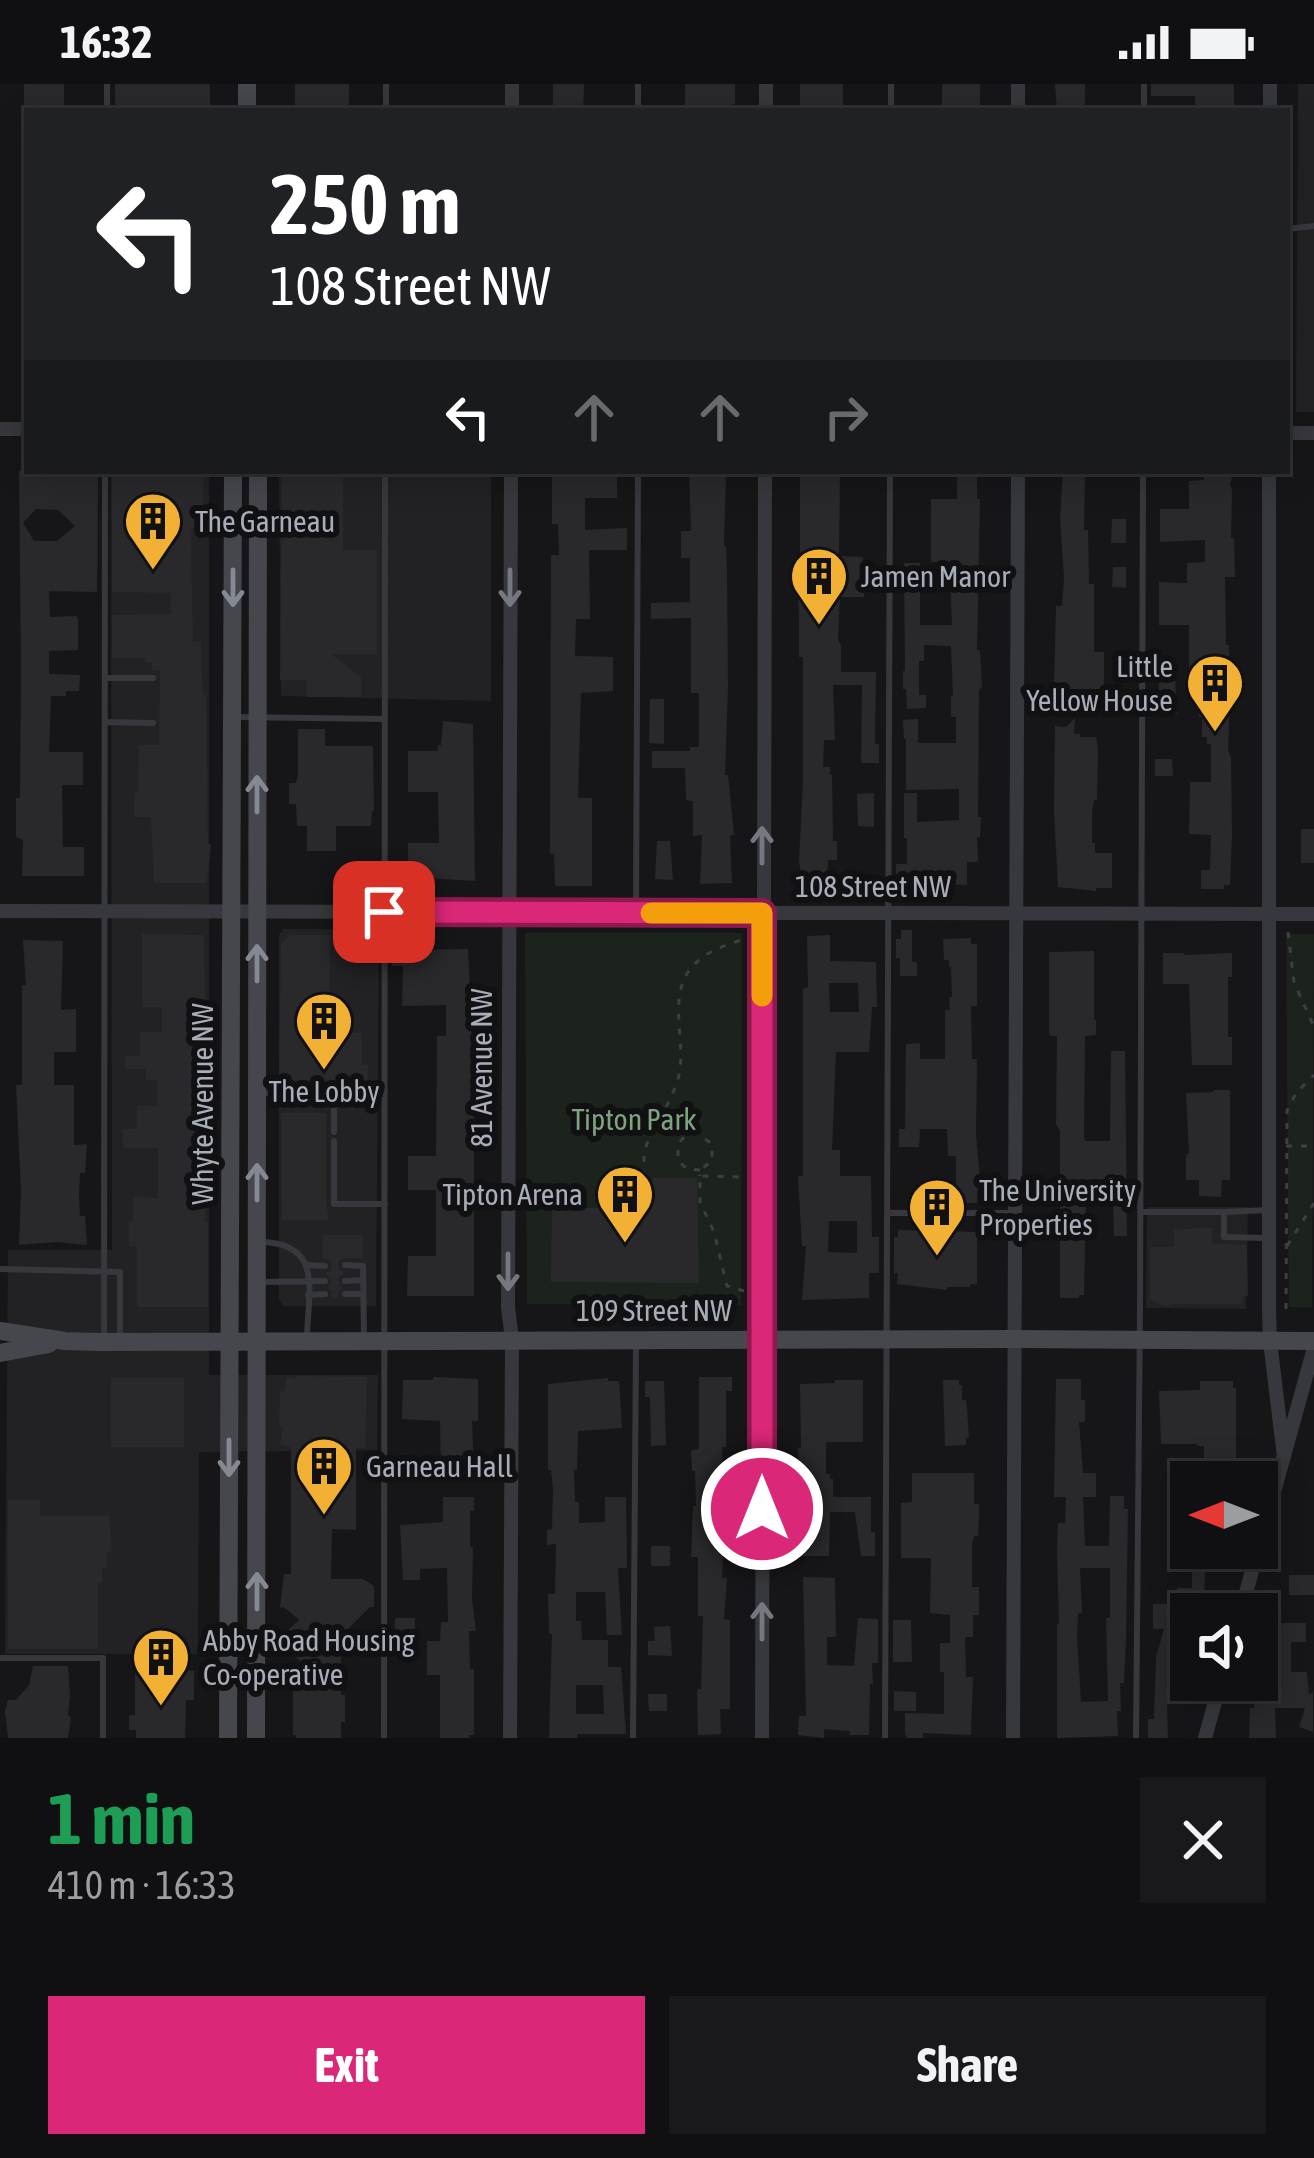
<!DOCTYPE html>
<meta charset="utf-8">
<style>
body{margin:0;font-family:"Asap Condensed",sans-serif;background:#19191b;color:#f1f3f6;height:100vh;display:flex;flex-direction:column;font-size:45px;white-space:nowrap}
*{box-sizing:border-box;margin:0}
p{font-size:39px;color:#9c9d9f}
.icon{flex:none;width:66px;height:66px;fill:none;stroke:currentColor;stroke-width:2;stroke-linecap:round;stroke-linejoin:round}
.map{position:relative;height:1654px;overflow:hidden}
.sheet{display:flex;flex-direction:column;background:#101012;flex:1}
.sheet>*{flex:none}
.banner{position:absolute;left:24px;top:24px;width:1266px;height:366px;border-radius:0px;box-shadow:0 6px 30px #0003,0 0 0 3px #303032;background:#202124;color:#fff;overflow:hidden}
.needle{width:78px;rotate:270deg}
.tools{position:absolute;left:1170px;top:1377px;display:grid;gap:24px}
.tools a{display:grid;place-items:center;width:108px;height:108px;border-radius:0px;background:#101012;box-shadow:0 6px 30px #0003,0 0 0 3px #303032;font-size:60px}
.pin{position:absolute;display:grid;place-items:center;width:102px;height:102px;color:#fff;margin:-51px;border-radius:24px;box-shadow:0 6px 18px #0006}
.me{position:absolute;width:132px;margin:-66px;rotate:0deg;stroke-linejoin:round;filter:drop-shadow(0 0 9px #0008)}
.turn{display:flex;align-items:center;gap:42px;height:252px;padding:0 48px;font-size:54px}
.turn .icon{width:156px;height:156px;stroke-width:2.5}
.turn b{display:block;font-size:84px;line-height:102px}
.lanes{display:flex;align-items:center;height:114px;padding:0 48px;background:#0003;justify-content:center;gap:60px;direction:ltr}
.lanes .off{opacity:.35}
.round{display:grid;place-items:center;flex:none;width:126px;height:126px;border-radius:0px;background:#19191b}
.overview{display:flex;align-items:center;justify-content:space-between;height:204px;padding:0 48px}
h1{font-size:72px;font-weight:700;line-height:90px;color:#1e9e55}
.action{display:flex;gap:24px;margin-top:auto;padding:24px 48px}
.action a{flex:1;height:138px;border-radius:0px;background:#db2777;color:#fff;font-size:48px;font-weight:700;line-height:138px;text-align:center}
.action a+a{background:#19191b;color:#f1f3f6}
.status{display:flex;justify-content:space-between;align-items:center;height:84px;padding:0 60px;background:#101012;direction:ltr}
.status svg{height:33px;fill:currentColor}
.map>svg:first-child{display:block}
.built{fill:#222225}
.green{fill:#1c231d}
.building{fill:#29292c;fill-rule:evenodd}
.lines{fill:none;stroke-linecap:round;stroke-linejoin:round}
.path{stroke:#3d3f44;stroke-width:3;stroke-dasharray:6 9;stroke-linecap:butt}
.lane{stroke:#37383d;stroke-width:6}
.street{stroke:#37383d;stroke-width:14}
.secondary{stroke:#45474d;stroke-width:18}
.oneway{stroke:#858993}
.oneway2{stroke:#757881}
.route-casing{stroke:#8e194d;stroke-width:30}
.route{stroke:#db2777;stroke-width:21}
.slow{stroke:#f59e0b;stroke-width:21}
.labels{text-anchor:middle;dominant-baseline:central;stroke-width:12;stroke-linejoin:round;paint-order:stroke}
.poi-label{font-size:30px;fill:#a8adb8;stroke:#111113;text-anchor:start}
.street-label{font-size:30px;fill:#a8adb8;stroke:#111113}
.park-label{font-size:30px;fill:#7fa381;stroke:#111113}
</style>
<div class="status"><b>16:32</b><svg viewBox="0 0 49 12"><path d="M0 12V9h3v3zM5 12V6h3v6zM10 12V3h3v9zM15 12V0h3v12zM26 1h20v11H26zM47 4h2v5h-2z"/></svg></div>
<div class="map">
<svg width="1314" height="1654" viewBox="0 0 1314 1654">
<rect width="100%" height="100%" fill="#161618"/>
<!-- built -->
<path class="built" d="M1298 0H1314V328H1296Z
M111 387H209V1291H378L377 1366 199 1368 198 1570H5L8 1166H112Z
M279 387H491V617L281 612Z
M283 845H379L376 1222H283L279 1216V851Z
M1147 1123H1248L1246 1225 1146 1224Z"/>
<!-- green -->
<path class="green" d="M525 849H742L741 1221 527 1220Z
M1286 850H1314L1312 1223H1289Z"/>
<!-- building -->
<path class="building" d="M24 0H64V27H24Z
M115 0H210V27H115Z
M295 0H349V27H295Z
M553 0H584L583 27H553Z
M685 0H735V20L730 21V27H685Z
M800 0H843V27H800Z
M942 0H980V27H942Z
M1055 0H1085V27H1057Z
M1151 0H1234V27H1195V12H1151Z
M19 387H98L97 508 49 507 50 533 77 532 78 536V566L49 567V590L80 591 79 607H66V612H51L49 668H83V701H62L63 763H84V792H22L23 756 16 753V714H20L21 585ZM36 425 58 426 75 442 57 457H34L23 439Z
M112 387H204L202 444H192L191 460 193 558H201L203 611H206L208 760H211L207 799H154L151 733H134V709H138L139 661H159L160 586H152V578H145V574H112V531L171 530V509L112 508Z
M282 387H343V466H377V570H331L361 593V613H307V596H280Z
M552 387H617V414H585V446L627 444V466H589L590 535H576L575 572 613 573V607L581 609 578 714H592V802H555L554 770H550L551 471H559L558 440H552Z
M689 387H726L724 462H726L727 488 728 603 725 691H728L734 751H730L732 799H728L700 800 702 751 693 752V717L686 716 685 684H652V667H690V663H699V609H691V534L651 535V519L690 518V474H681V447H691Z
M800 387H840L839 472 863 473V482H867L864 513H840L838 555 841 562V588H876L875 660H879V679H861L862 601H833L835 656H824L823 683H830V691H832L833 757H837V776H828L827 800 802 799 799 776 803 697V573H799V531L798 512H795V473H800Z
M957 387H977V415H980L977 566H980L982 602 979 607 978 733H981L980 753H977L978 778H967V801L896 799V780H907V754H904V709H917V738L959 736V705L906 706V655H904L903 636 918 635V659H956V633H951V612H953L951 562 924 561V577H919V611H926V624L907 625 906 605H903V587H905L904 479H920V541H952L950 490H946V478H931V415H957Z
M1063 387H1085L1084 446H1088L1089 500H1094V568H1104V605H1054L1056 522H1062L1064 494 1060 434Z
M1204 387H1233L1230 401 1232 406 1231 454H1234L1235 493H1225L1226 561H1229V591H1227V617H1230L1228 666 1231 673 1232 751 1230 801H1224V805H1201V786H1210L1211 751 1189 750 1190 698H1211V660H1207V653H1202V633H1199V620L1206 617V591H1189V541H1159V498L1187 499V479L1205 478V456L1160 458V425H1189V397L1204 396Z
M1112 435H1126V459H1111Z
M1113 483H1126V504L1112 503Z
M1159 594H1175L1177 630 1159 631Z
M650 615H664V660L649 659Z
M1075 634 1074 650H1080V653H1096L1098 664 1097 716H1094L1092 728V759H1095V769H1112V804H1096V807L1058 803 1054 728 1055 642 1066 643Z
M443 637 473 640 475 797 408 793V759H439L438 708H408V667H438V661H441Z
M298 645H325V662H373L374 727H372L371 742H336V767H307V742H297L296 720H289V699H296L298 692Z
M1155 675H1172L1173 692H1155Z
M874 709V743L858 742 857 710Z
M1301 745H1314V779H1301Z
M657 757H670L673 796 655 795Z
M901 846H912V878H917V892H900V874H896V855H901Z
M142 850 204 851 207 1046 205 1138H208V1223H137V1162H129V1138H133V1113L158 1114V1064H123V1045H137V1022H157V996H146V985H125V972H140V948H162V923H142Z
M290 851H330L329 925H347V949H362V981H368V997L279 996 281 860Z
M830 851V877L876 878 877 923H872L869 968H836L832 1066H840V1092H871L872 1153H879V1189H869V1214L802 1216 806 1162H802L798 1092H803V905L808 903 807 852ZM829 899H858L859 928H830ZM829 1137H857V1169L828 1168Z
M971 854V860H977V922H971L972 975H977L976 1050 980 1096H978L977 1119H956V1072H948L947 1045H920L919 1063H899V1045H905L906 960 920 959V975H945V926H950L949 913H952L951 883H949V876H944L943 855Z
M23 856 63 857 61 926 76 925V968H54V1001H74V1061L87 1060 85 1089H80L79 1112 80 1132H85L87 1161 57 1158 19 1161 21 1107 16 1001H22V901H26Z
M392 862H411L410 866 468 865 472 952H474V1212H407L408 1172H436V1106H408V1072H436L437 952H446V921L402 922 403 882H392Z
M1094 867V936H1096V951L1085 952 1084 1052 1085 1057H1110L1111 967H1125L1127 1152H1114L1113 1110H1086L1084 1211H1079V1214H1060V1047L1056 1040 1057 952H1051L1049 949V868Z
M1163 869H1184V871L1232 869V893H1228V953H1232V981H1192L1189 900H1163Z
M1214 1006H1230V1096H1222L1221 1113 1199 1112V1096H1186V1070H1189L1186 1009 1214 1008Z
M281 1029H326V1120L329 1136H282Z
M653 1094H697L699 1199 551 1198 552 1124H606V1109H653Z
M1197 1144H1212V1159L1247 1161 1248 1212H1244L1242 1220H1171L1167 1223 1150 1215V1163H1174V1146Z
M898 1146 977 1148V1200H970V1203H947V1206L897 1200 898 1189H894V1153H898Z
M323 1151H363V1174H344L338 1178 339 1185 345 1189 338 1195 342 1204 338 1209 339 1214H331L332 1208 328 1204 332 1196 325 1189 331 1187 332 1181 330 1177 323 1174Z
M297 1292 367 1293 365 1364H356V1446L332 1445 331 1495H363L374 1502V1523H370L344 1549 374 1550 373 1558 365 1569 341 1568V1611H345V1638H341V1654H296V1651H293V1591H315L284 1562H271L299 1536 285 1524 280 1523 284 1490H291V1363L280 1360 283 1344 279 1342 280 1307 284 1308 287 1293 296 1295Z
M433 1293 478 1295V1337H472L474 1387 445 1388 441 1386 440 1337 402 1335 403 1296H433Z
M699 1293H732V1307H726V1363H722L723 1389H727L722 1494H727L724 1535 730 1536V1625H720L721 1650 698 1651 697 1605H701L703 1532H698V1473H691L693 1422H696L695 1387H692L691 1366 699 1365Z
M111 1294H184V1363H111Z
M608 1294V1297H619L622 1344 578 1347 577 1386H574L575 1418H579V1439L605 1438V1413H626L627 1484H618L622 1551H607L605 1508H576V1537H581L582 1556H608V1583H621L626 1650H577V1654H549L552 1550H549L548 1510H555L556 1460 547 1461V1446L552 1445 553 1405 551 1386H548V1300ZM576 1601H603L604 1630H576Z
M1056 1295H1081V1316H1085V1338H1079L1083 1389H1096V1413H1083L1085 1462H1109L1110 1412H1124V1425H1128L1126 1552 1124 1599H1120L1121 1627H1117L1118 1652 1057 1654V1540H1059L1057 1469 1058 1439H1065L1066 1413H1054ZM1080 1484H1110V1534H1106L1108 1617 1081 1618 1077 1553 1078 1529H1082Z
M835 1296H863V1358H826V1390H830V1395H833V1413H871V1449L875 1448V1472H861L855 1428H830L829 1472H800L798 1364H801L800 1300 835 1299Z
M943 1296H959V1301H962V1316H966L967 1324 969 1354H966V1361L945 1362Z
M645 1297H664L666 1361 651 1362 650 1313H645Z
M1200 1297H1233V1304H1236V1398H1204V1362H1197V1360H1161L1159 1307 1200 1306Z
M912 1389H974V1420H979V1436L978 1452H974L972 1460V1503H979V1531H973V1553H965L966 1593H973L971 1651 923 1649V1654H907L905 1650V1629L944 1630V1588H940V1559H950V1531L930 1529 931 1474H901V1419L912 1418Z
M443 1413H474V1427H470V1463H473L472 1515 476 1547H469L470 1585H474V1651H469V1654H440V1591H427V1557H440L441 1538H448L447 1484 420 1485V1496H403L400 1441 443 1438Z
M8 1416H40V1432H109L112 1468H107V1484H102V1499H98V1565H8Z
M651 1462H670V1482H651Z
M1192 1464H1215L1216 1486H1205L1204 1527 1191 1526V1553L1181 1583 1177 1619H1167L1168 1654H1148V1635H1154L1156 1573 1164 1545H1153V1520H1177V1504H1192Z
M1289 1491H1314V1511H1289Z
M803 1493 835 1494 836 1553H827V1581L854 1582 858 1534 878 1535V1579H872L873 1600H870L869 1651H849L850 1647 824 1645V1654L798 1651 799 1632H806Z
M395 1534H415V1552H395Z
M893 1536H911L912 1578H893Z
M1272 1539H1306V1558H1291V1588H1307L1309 1611 1313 1608V1648L1299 1643 1305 1624H1275L1276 1654H1249L1250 1624H1254V1614H1262L1265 1565H1272Z
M670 1542 672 1572 648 1571V1557H655L654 1543Z
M33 1582H68L70 1612 68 1631 71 1634 68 1654H8L5 1627 8 1616H16L29 1601Z
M135 1583 194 1587V1616H186L185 1654H136V1646H129V1631H135Z
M894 1607 916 1608V1627H894Z
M648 1610H667V1627H649Z"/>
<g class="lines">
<!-- path -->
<path class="path" d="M1288 848 1294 898 1314 943
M666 1032 683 1051
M1286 1062H1314
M700 1086 687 1085 678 1077V1060L686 1051 698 1050 712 1060V1077L700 1086V1092
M644 1108C644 1093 642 1074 647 1060 656 1037 673 1016 679 991 686 958 669 918 688 888 701 869 724 861 745 855
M1287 1162 1314 1119
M744 1207 727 1202 714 1148 700 1118V1092L744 1093
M1286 1225 1287 1027 1296 1009 1314 991"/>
<!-- lane -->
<path class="lane" d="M386 0V27
M638 0V27
M891 0V27
M107 27V0
M1144 27V0
M1287 145 1314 142
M105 594H153
M236 633 384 635
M105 638 153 639
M636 825 638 387
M261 1009 385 1008
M334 1009V1048
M334 1057V1120H385
M1140 1128H1224
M888 1129H1016
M1265 1154 1224 1153V1128L1269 1126
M259 1158C324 1158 308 1207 307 1253
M308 1181 325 1182
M345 1181 363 1182 364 1253
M0 1185 120 1188V1256
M345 1197 363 1196
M261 1198 325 1197
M345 1210H363
M308 1211 325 1210
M104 1253 105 387
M0 1574H103V1654
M384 1654 385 387
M633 1654 636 1260
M885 1654 890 387
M1136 1654 1140 1227 1143 387"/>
<!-- street -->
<path class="street" d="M512 27V0
M766 27V0
M1018 27V0
M1270 27V0
M0 345H27
M1287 349H1314
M1269 387V1227L1270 1257 1284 1373
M0 827 1314 830
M1240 1530 1314 1264
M510 1654 512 1256 508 1223 511 387
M762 1654 765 387
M1013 1654 1018 387
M1205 1654 1221 1596"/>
<!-- secondary -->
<path class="secondary" d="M247 27V0
M0 1247 65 1257 99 1258 1015 1255 1314 1257
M0 1269 49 1260
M228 1654 233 387
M256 1654 258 387"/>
</g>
<!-- one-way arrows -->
<defs><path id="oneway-shaft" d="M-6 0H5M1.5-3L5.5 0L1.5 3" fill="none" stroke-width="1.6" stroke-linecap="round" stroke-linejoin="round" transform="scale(3)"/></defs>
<g class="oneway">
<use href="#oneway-shaft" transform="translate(233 504) rotate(90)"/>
<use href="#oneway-shaft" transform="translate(257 710) rotate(-90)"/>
<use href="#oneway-shaft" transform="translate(257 879) rotate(-90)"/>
<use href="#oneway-shaft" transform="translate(257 1098) rotate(-90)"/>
<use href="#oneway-shaft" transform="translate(229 1374) rotate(90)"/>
<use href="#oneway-shaft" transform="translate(257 1507) rotate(-90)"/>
</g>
<g class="oneway2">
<use href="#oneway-shaft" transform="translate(510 504) rotate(90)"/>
<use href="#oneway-shaft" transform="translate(762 761) rotate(-90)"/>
<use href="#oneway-shaft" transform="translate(508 1188) rotate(90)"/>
<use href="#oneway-shaft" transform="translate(762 1537) rotate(-90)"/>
</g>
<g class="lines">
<defs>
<path id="route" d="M384 828 762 829V1425"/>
</defs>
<!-- route casing -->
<use href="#route" class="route-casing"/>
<!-- route -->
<use href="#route" class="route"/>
<!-- slow -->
<path class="slow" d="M651 829H762V912"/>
</g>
<!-- icons -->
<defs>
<symbol id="building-pin" viewBox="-11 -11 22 30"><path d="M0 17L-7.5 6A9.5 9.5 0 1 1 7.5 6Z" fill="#f2b134" stroke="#111113"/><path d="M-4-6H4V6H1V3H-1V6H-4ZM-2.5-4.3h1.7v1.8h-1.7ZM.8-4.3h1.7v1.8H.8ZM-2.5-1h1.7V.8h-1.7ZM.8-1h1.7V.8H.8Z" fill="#111"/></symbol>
</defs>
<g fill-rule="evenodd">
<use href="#building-pin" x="120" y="404" width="66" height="90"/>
<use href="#building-pin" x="786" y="459" width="66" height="90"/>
<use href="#building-pin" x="1182" y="566" width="66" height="90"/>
<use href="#building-pin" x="291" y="904" width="66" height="90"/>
<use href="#building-pin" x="592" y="1077" width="66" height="90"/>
<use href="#building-pin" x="904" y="1090" width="66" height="90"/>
<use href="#building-pin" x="291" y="1349" width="66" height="90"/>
<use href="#building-pin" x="128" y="1540" width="66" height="90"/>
</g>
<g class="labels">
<!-- poi labels -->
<g class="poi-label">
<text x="195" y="437">The Garneau</text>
<text x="861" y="492">Jamen Manor</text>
<text x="1173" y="582" text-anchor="end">Little<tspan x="1173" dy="34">Yellow House</tspan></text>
<text x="324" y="1007" text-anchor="middle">The Lobby</text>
<text x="979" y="1106">The University<tspan x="979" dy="34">Properties</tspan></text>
<text x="583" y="1110" text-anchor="end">Tipton Arena</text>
<text x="366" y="1382">Garneau Hall</text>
<text x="203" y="1556">Abby Road Housing<tspan x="203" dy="34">Co-operative</tspan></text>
</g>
<!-- street labels -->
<g class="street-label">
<text x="873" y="802">108 Street NW</text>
<text transform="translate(481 984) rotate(-90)">81 Avenue NW</text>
<text transform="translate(202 1020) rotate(-90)">Whyte Avenue NW</text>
<text x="654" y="1226">109 Street NW</text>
</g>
<!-- park labels -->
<g class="park-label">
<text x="634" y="1035">Tipton Park</text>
</g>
</g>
</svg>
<div class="tools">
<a><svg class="needle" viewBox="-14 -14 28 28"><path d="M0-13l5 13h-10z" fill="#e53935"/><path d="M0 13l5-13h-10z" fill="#9c9d9f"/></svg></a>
<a><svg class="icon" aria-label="sound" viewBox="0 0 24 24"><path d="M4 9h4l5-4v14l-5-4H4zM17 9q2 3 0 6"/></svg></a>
</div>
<div class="pin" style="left:384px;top:828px;background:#d93025"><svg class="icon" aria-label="arrive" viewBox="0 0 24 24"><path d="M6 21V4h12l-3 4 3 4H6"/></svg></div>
<svg class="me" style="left:762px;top:1425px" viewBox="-20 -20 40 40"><circle r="17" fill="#db2777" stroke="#fff" stroke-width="3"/><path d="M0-11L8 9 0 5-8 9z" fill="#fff"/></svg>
<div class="banner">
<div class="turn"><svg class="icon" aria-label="left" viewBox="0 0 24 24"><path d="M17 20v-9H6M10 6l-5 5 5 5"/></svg><div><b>250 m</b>108 Street NW</div></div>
<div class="lanes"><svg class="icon" aria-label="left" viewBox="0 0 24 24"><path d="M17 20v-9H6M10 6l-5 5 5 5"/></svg><svg class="icon off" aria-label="ahead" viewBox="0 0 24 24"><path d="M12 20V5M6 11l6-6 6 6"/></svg><svg class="icon off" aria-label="ahead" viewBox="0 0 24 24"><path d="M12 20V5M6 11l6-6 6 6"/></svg><svg class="icon off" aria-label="right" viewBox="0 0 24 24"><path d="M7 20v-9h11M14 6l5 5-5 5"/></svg></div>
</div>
</div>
<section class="sheet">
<div class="overview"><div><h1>1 min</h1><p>410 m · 16:33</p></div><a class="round"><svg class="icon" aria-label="close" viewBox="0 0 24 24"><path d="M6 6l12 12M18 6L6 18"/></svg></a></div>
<div class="action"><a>Exit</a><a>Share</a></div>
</section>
